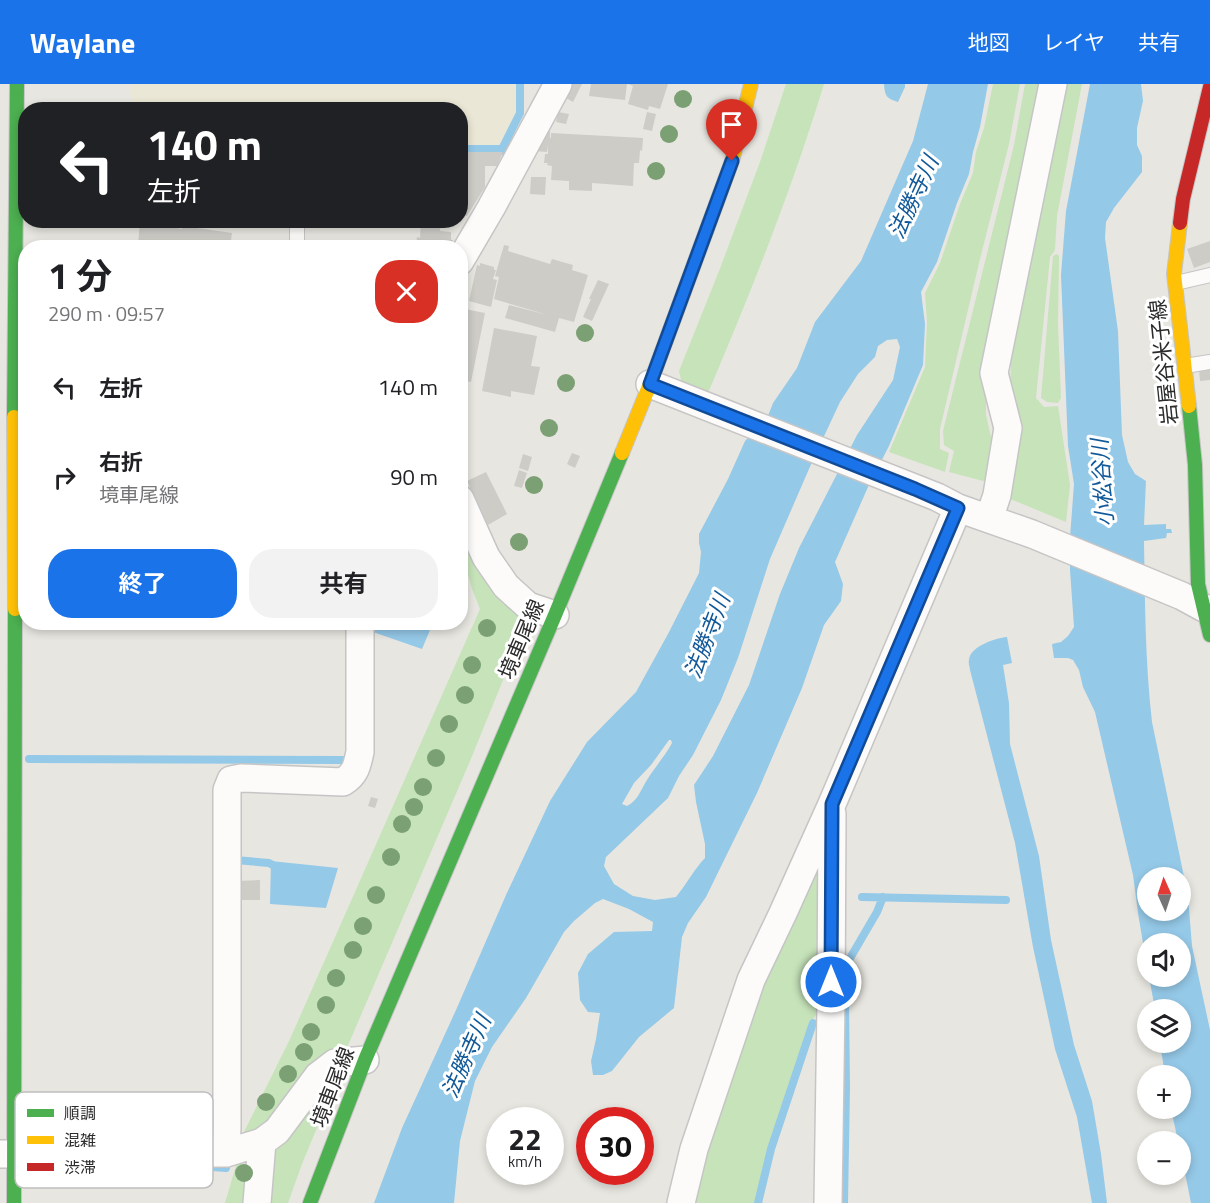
<!DOCTYPE html>
<html lang="ja">
<meta charset="utf-8">
<style>
body{margin:0;font-family:"Titillium Web","Noto Sans JP",sans-serif;background:#f2f2f2;color:#202124;height:100vh;display:flex;flex-direction:column;font-size:22px;white-space:nowrap}
*{box-sizing:border-box;margin:0}
p{font-size:20px;color:#757577}
.icon{flex:none;width:33px;height:33px;fill:none;stroke:currentColor;stroke-width:2;stroke-linecap:round;stroke-linejoin:round}
.map{position:relative;flex:1;overflow:hidden}
.panel{position:absolute;left:18px;top:156px;width:450px;height:390px;display:flex;flex-direction:column;background:#fff;border-radius:24px;box-shadow:0 3px 9px #0003}
.panel>*{flex:none}
.guide{position:absolute;left:18px;top:18px;width:450px;height:126px;border-radius:24px;box-shadow:0 3px 9px #0003;background:#202124;color:#fff;overflow:hidden}
.needle{width:39px;rotate:357deg}
.buttons{position:absolute;left:1137px;top:783px;display:grid;gap:12px}
.buttons a{display:grid;place-items:center;width:54px;height:54px;border-radius:50%;background:#fff;box-shadow:0 3px 9px #0003;font-size:30px}
.speed{position:absolute;left:486px;top:1023px;display:flex;gap:12px;font-size:30px;font-weight:700;text-align:center}
.speed>*{display:grid;place-content:center;width:78px;height:78px;border-radius:50%;background:#fff;box-shadow:0 3px 9px #0003;line-height:1}
.speed small{font-size:15px;font-weight:400}
.speed .limit{border:9px solid #d22;background:#fff;color:#111}
.pin{position:absolute;display:grid;place-items:center;width:51px;height:51px;color:#fff;margin:-62px -26px;border-radius:50% 50% 50% 0;rotate:-45deg;box-shadow:0 0 6px #0007}
.pin .icon{rotate:45deg}
.me{position:absolute;width:66px;margin:-33px;rotate:0deg;stroke-linejoin:round;filter:drop-shadow(0 0 4px #0008)}
.turn{display:flex;align-items:center;gap:21px;height:126px;padding:0 30px;font-size:27px}
.turn .icon{width:78px;height:78px;stroke-width:2.5}
.turn b{display:block;font-size:42px;line-height:51px}
.round{display:grid;place-items:center;flex:none;width:63px;height:63px;border-radius:24px;background:#f2f2f2}
.headline{display:flex;align-items:center;justify-content:space-between;height:102px;padding:0 30px}
h1{font-size:36px;font-weight:700;line-height:45px}
.button{display:flex;gap:12px;margin-top:auto;padding:12px 30px}
.button a{flex:1;height:69px;border-radius:24px;background:#1a73e8;color:#fff;font-size:24px;font-weight:700;line-height:69px;text-align:center}
.button a+a{background:#f2f2f2;color:#202124}
ul{padding:0;list-style:none}
li{display:flex;align-items:center;gap:18px;height:90px;padding:0 30px}
li div{flex:1}
li b{display:block;font-size:22px}
li em{font-style:normal}
header{display:flex;align-items:center;gap:36px;box-sizing:border-box;height:84px;padding:0 30px;background:#1a73e8;color:#fff}
header strong{font-size:28px}
nav{display:flex;gap:33px;margin-inline-start:auto;font-size:21px}
.map>svg:first-child{display:block}
.education{fill:#ebe7d6}
.green{fill:#c6e3ba}
.water{fill:#95c9e8;fill-rule:evenodd}
.lines{fill:none;stroke-linecap:round;stroke-linejoin:round}
.stream{stroke:#95c9e8;stroke-width:8}
.building{fill:#cdccc7}
.lane-casing{stroke:#c6c5c5;stroke-width:16}
.street-casing{stroke:#c6c5c5;stroke-width:30}
.fast-casing{stroke:#c6c5c5;stroke-width:16}
.slow-casing{stroke:#c6c5c5;stroke-width:16}
.jam-casing{stroke:#c6c5c5;stroke-width:16}
.lane{stroke:#fcfbfa;stroke-width:14}
.street{stroke:#fcfbfa;stroke-width:27}
.fast{stroke:#4caf50;stroke-width:14}
.slow{stroke:#ffc107;stroke-width:14}
.jam{stroke:#c62828;stroke-width:14}
.tree{fill:#7ba074}
.route-casing{stroke:#114b97;stroke-width:15}
.route{stroke:#1a73e8;stroke-width:10}
.labels{text-anchor:middle;dominant-baseline:central;stroke-width:6;stroke-linejoin:round;paint-order:stroke}
.street-label{font-size:21px;fill:#2b2b2b;stroke:#fff}
.water-label{font-size:22px;font-style:italic;fill:#115998;stroke:#fff}
.key{fill:#fff;stroke:#bfbfbf;stroke-width:1.5}
.key-label{font-size:16px;fill:#2b2b2b}
</style>
<header>
<strong>Waylane</strong>
<nav><a>地図</a><a>レイヤ</a><a>共有</a></nav>
</header>
<div class="map">
<svg width="1210" height="1119" viewBox="0 0 1210 1119">
<rect width="100%" height="100%" fill="#e8e6e0"/>
<!-- education -->
<path class="education" d="M130 0H519V29L501 64H461L460 26 132 25Z"/>
<!-- green -->
<path class="green" d="M786 0H824C792 105 751 208 708 309L682 300 679 287 719 187 760 78Z
M993 0H1020L1009 60 979 179 940 345V365L949 369 945 388 889 368 925 283 927 238 925 209 940 179 960 120 973 89 976 68 984 44Z
M1025 0H1046L986 308V331L994 366 987 398 949 388 954 367 944 361 943 347 1014 61Z
M1061 0H1082L1057 132 1055 166 1050 173 1036 314 1044 323 1058 322 1070 401 1066 438 1008 414 1010 306 1012 254Z
M1057 170 1059 172 1058 241 1061 314 1058 319 1047 318 1041 314 1053 172Z
M461 432 492 496 523 539V547L470 677 346 966 269 1042 239 1058 290 955 480 525 472 505 461 465Z
M818 758 826 914 811 939 769 1067 756 1119H685L699 1063Z
M332 996 335 1000 302 1080 288 1119H266L274 1070 291 1045Z
M237 1078 242 1080 250 1087 252 1119H225Z"/>
<!-- water -->
<path class="water" d="M884 0H905V3L898 18C886 14 885 12 884 0Z
M928 0H988L980 43 973 68 969 90 957 119 937 178 921 208 925 240 923 281 889 362 868 403 835 478 843 500 841 517 824 541 802 604 757 709 706 813 688 839 682 853 674 924 639 953 612 987 603 991H593L591 977 596 955 600 929 588 928 580 916 578 889 588 870 614 848 652 847 653 838 629 825 603 815 595 819 574 837 564 848 526 914 492 963 475 997 460 1057 454 1119H374L402 1044 456 926 506 811 550 717 587 658 636 608 668 550 699 489 701 468 699 459V450L728 395 745 357 768 332 773 319 797 284 815 238 861 177 913 57ZM897 255 900 263 893 296 857 351 799 464 780 510 749 601 713 672 694 701 696 718 705 760V774C695 784 686 801 676 813L655 816 633 812 614 800 604 782 606 773 668 714 679 692 693 671 721 616 738 574 770 475 812 378 840 318 858 290 875 273 878 262 887 256ZM669 656H671L672 659C665 672 655 683 647 696 641 705 638 717 627 722L622 720 634 699 651 681Z
M1090 0H1141L1143 17 1137 44V61L1142 72V88L1114 124 1106 138 1105 154 1118 247 1122 351 1128 378 1135 390 1146 397 1144 441 1166 440V445H1171L1172 449H1167L1166 454 1144 457C1145 517 1145 578 1152 638L1188 812 1192 862 1210 946V1119H1191L1181 1069 1180 1058 1178 1057 1171 1025 1180 1024V992L1165 991 1160 959 1180 958V926L1155 925 1149 893 1180 892V860H1148L1147 883 1138 829 1133 791 1095 628 1083 603 1079 586 1073 576 1068 574H1054L1052 560 1061 558 1068 552 1074 543 1070 486V453L1074 400 1068 362 1061 191 1066 127ZM1148 794H1180V826H1148Z
M375 539H433L422 565 373 548Z
M1007 553 1012 579 1003 581 1009 619 1010 660 1039 772 1051 856 1074 961 1092 1017 1101 1070 1107 1119H1092L1077 1033 1055 965 1033 863 1015 759 970 586C970 583 968 579 969 576 970 562 996 554 1007 553Z
M271 777 338 784 326 824 270 820Z"/>
<g class="lines">
<!-- stream -->
<path class="stream" d="M460 65H502
M501 67 520 29V0
M29 675 345 676
M235 776 269 779 278 784
M862 813 1006 816
M200 1082 226 1084
M758 1119 771 1065 813 939
M844 1119 846 1004 845 915 849 876 877 828 883 813"/>
</g>
<!-- building -->
<path class="building" d="M573 0H582L573 18 566 14Z
M591 0H627L625 16 589 12Z
M628 0H668L660 25 649 22 648 26 628 20 633 2Z
M558 28 569 30 566 40 556 38Z
M647 28 656 30 652 47 643 45Z
M547 46 550 47V54H551V49L643 54 642 67 640 66 639 79H634L633 102 592 99V107L569 106V97L551 96 552 82 547 81 548 79H544L545 70H548V61L547 68 536 67Z
M460 68H503L497 82H485V103L467 132H460Z
M531 93H546L545 111 530 110Z
M421 136H441L440 147 451 148V156H453L450 164H416L417 153 420 154Z
M140 138 182 145V142L232 149 230 164 147 163V161L138 160Z
M1210 157V178L1194 184 1187 165Z
M504 161 509 162 508 167 550 180 552 175 573 181 572 186 588 191 574 238 559 234 555 248 505 234 509 221 548 231 494 215 499 193 495 192Z
M480 179 494 183V186H496L493 195 497 196 491 223 469 217 477 181 480 182Z
M598 196 609 200 592 237 583 233 591 215H589Z
M460 224 485 229 471 298 460 296Z
M494 244 537 252 531 282 540 283 534 311 511 307V313L482 307Z
M1210 285V296L1200 297 1199 286Z
M572 369 580 372 575 384 567 380Z
M523 370 532 373 528 387 519 384Z
M519 386 527 389 522 404 514 402Z
M486 388 507 430 488 441 467 397Z
M371 713 378 715 375 724 368 722Z
M260 796V816H236V797Z"/>
<g class="lines">
<defs>
<path id="lane" d="M297 136V164
M1176 199 1210 191
M1185 282 1210 278"/>
<path id="street" d="M460 177 491 124 558 0
M650 300 937 413 958 424 1032 450 1182 512 1204 524 1210 526
M460 415 486 473 506 502 528 522 555 531
M989 435 997 411 1008 344 994 289 1053 0
M226 1069 227 1042V706L231 696 241 694 343 698C356 690 357 681 360 668V538
M0 1070 226 1069 262 1058
M257 1119 262 1058 277 1047 318 992 335 979 365 976
M681 1119 694 1065 751 896 783 829 832 720 958 424
M828 1119 831 920 832 730"/>
<path id="fast" d="M1189 322 1195 381 1198 500 1210 551
M14 333 17 0
M14 1119 15 525
M310 1119 365 976 555 531 622 369"/>
<path id="slow" d="M1180 139 1174 190 1189 322
M14 333 15 525
M622 369 650 300 732 77 751 0"/>
<path id="jam" d="M1180 139 1183 115 1210 3"/>
</defs>
<!-- lane casing -->
<use href="#lane" class="lane-casing"/>
<!-- street casing -->
<use href="#street" class="street-casing"/>
<!-- fast casing -->
<use href="#fast" class="fast-casing"/>
<!-- slow casing -->
<use href="#slow" class="slow-casing"/>
<!-- jam casing -->
<use href="#jam" class="jam-casing"/>
<!-- lane -->
<use href="#lane" class="lane"/>
<!-- street -->
<use href="#street" class="street"/>
<!-- fast -->
<use href="#fast" class="fast"/>
<!-- slow -->
<use href="#slow" class="slow"/>
<!-- jam -->
<use href="#jam" class="jam"/>
</g>
<!-- trees -->
<g class="tree">
<circle cx="683" cy="15" r="9"/>
<circle cx="669" cy="50" r="9"/>
<circle cx="656" cy="87" r="9"/>
<circle cx="585" cy="249" r="9"/>
<circle cx="566" cy="299" r="9"/>
<circle cx="549" cy="344" r="9"/>
<circle cx="534" cy="401" r="9"/>
<circle cx="519" cy="458" r="9"/>
<circle cx="487" cy="544" r="9"/>
<circle cx="472" cy="581" r="9"/>
<circle cx="465" cy="611" r="9"/>
<circle cx="449" cy="640" r="9"/>
<circle cx="436" cy="674" r="9"/>
<circle cx="423" cy="703" r="9"/>
<circle cx="414" cy="723" r="9"/>
<circle cx="402" cy="740" r="9"/>
<circle cx="391" cy="773" r="9"/>
<circle cx="376" cy="811" r="9"/>
<circle cx="363" cy="842" r="9"/>
<circle cx="353" cy="866" r="9"/>
<circle cx="336" cy="894" r="9"/>
<circle cx="326" cy="921" r="9"/>
<circle cx="311" cy="948" r="9"/>
<circle cx="304" cy="968" r="9"/>
<circle cx="288" cy="990" r="9"/>
<circle cx="266" cy="1018" r="9"/>
<circle cx="244" cy="1089" r="9"/>
</g>
<g class="lines">
<defs>
<path id="route" d="M732 77 650 300 915 405 958 424 832 720 831 898"/>
</defs>
<!-- route casing -->
<use href="#route" class="route-casing"/>
<!-- route -->
<use href="#route" class="route"/>
</g>
<g class="labels">
<!-- street labels -->
<g class="street-label">
<text transform="translate(1163 278) rotate(-96)">岩屋谷米子線</text>
<text transform="translate(521 555) rotate(-67)">境車尾線</text>
<text transform="translate(332 1003) rotate(-69)">境車尾線</text>
</g>
<!-- water labels -->
<g class="water-label">
<text transform="translate(913 113) rotate(-65)">法勝寺川</text>
<text transform="translate(1102 399) rotate(-94)">小松谷川</text>
<text transform="translate(707 552) rotate(-69)">法勝寺川</text>
<text transform="translate(466 972) rotate(-66)">法勝寺川</text>
</g>
</g>
<!-- legend -->
<rect x="15" y="1008" width="198" height="96" rx="9" class="key"/>
<rect x="27" y="1025" width="27" height="8" fill="#4caf50"/>
<rect x="27" y="1052" width="27" height="8" fill="#ffc107"/>
<rect x="27" y="1079" width="27" height="8" fill="#c62828"/>
<g class="key-label">
<text x="64" y="1035">順調</text>
<text x="64" y="1062">混雑</text>
<text x="64" y="1089">渋滞</text>
</g>
</svg>
<div class="buttons">
<a><svg class="needle" viewBox="-14 -14 28 28"><path d="M0-13l5 13h-10z" fill="#e53935"/><path d="M0 13l5-13h-10z" fill="#757577"/></svg></a>
<a><svg class="icon" aria-label="sound" viewBox="0 0 24 24"><path d="M4 9h4l5-4v14l-5-4H4zM17 9q2 3 0 6"/></svg></a>
<a><svg class="icon" aria-label="layers" viewBox="0 0 24 24"><path d="M12 4l9 5-9 5-9-5zM3 14l9 5 9-5"/></svg></a>
<a>+</a>
<a>−</a>
</div>
<div class="speed"><div>22<small>km/h</small></div><div class="limit">30</div></div>
<div class="pin" style="left:732px;top:77px;background:#d93025"><svg class="icon" aria-label="arrive" viewBox="0 0 24 24"><path d="M6 21V4h12l-3 4 3 4H6"/></svg></div>
<svg class="me" style="left:831px;top:898px" viewBox="-20 -20 40 40"><circle r="17" fill="#1a73e8" stroke="#fff" stroke-width="3"/><path d="M0-11L8 9 0 5-8 9z" fill="#fff"/></svg>
<div class="guide">
<div class="turn"><svg class="icon" aria-label="left" viewBox="0 0 24 24"><path d="M17 20v-9H6M10 6l-5 5 5 5"/></svg><div><b>140 m</b>左折</div></div>
</div>
<section class="panel">
<div class="headline"><div><h1>1 分</h1><p>290 m · 09:57</p></div><a class="round" style="background:#d93025;color:#fff"><svg class="icon" aria-label="close" viewBox="0 0 24 24"><path d="M6 6l12 12M18 6L6 18"/></svg></a></div>
<ul>
<li><svg class="icon" aria-label="left" viewBox="0 0 24 24"><path d="M17 20v-9H6M10 6l-5 5 5 5"/></svg><div><b>左折</b></div><em>140 m</em></li>
<li><svg class="icon" aria-label="right" viewBox="0 0 24 24"><path d="M7 20v-9h11M14 6l5 5-5 5"/></svg><div><b>右折</b><p>境車尾線</p></div><em>90 m</em></li>
</ul>
<div class="button"><a>終了</a><a>共有</a></div>
</section>
</div>
